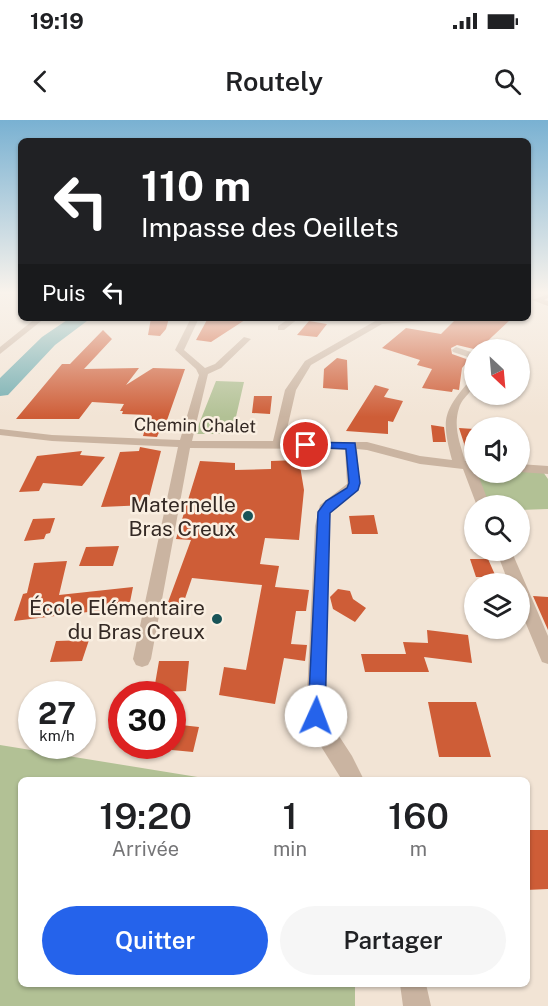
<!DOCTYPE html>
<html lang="fr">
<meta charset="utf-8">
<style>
body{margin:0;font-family:"Public Sans",sans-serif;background:#f6f6f6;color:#202124;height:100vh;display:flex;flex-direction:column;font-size:22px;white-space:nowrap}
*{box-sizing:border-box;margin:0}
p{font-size:20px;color:#757577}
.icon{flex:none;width:33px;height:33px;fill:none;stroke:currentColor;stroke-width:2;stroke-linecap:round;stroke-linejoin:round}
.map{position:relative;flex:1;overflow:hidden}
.panel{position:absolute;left:18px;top:657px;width:512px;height:210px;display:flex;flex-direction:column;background:#fff;border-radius:9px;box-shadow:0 2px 4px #0004}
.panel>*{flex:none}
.banner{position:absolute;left:18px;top:18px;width:513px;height:183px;border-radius:9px;box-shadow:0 2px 4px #0004;background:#202124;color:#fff;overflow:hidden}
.needle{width:39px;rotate:154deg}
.fabs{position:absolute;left:464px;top:219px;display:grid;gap:12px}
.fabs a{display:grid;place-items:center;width:66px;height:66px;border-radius:50%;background:#fff;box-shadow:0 2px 4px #0004;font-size:30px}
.speed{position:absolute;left:18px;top:561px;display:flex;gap:12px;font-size:30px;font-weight:700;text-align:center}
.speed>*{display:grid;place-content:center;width:78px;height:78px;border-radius:50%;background:#fff;box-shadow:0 2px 4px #0004;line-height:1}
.speed small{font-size:15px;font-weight:400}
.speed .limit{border:9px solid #d22;background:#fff;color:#111}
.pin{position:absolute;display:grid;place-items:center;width:51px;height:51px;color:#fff;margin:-26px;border:3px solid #fff;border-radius:50%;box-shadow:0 2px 6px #0007}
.me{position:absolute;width:66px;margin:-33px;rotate:2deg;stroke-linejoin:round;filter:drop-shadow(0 0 4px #0008)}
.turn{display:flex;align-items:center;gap:21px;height:126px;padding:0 24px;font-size:27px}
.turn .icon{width:78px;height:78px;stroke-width:2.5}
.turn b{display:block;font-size:42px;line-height:51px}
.then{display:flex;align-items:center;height:57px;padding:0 24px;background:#0003;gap:12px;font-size:22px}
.eta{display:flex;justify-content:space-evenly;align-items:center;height:102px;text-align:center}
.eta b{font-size:36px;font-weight:600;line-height:42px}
.cta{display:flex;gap:12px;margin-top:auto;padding:12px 24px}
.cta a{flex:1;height:69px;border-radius:36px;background:#2563eb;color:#fff;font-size:24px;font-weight:600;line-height:69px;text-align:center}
.cta a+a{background:#f6f6f6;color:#202124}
.status{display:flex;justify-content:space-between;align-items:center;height:42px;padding:0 30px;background:#fff;direction:ltr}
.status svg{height:16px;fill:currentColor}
header{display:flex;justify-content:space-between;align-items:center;height:78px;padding:0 24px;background:#fff;font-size:27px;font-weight:600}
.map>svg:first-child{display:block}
.green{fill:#b2c195}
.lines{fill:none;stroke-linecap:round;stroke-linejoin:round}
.river{fill:#72adb0;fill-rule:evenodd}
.building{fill:#ce5d37}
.street{fill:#cab4a1;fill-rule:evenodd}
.route{fill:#2563eb;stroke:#184099;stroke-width:1.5}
.poi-dot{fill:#185357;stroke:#faefe1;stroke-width:2}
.labels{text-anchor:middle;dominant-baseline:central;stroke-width:5;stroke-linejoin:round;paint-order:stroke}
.far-street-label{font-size:18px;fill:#342924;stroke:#faefe1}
.poi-label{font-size:21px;fill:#342924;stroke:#faefe1;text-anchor:end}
</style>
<div class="status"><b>19:19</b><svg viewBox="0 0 49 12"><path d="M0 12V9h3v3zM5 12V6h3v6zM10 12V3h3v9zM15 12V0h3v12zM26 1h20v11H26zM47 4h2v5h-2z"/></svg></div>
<header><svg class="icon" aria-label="back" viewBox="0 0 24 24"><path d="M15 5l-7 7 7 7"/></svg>Routely<svg class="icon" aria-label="search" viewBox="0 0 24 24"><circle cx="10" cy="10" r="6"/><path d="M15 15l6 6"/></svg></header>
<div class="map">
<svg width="548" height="886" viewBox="0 0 548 886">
<rect width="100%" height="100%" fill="#f2e4d5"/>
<!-- green -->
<path class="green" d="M216 261 244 262 232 314H195Z
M472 351 543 352 548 359V389L519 390V386L487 385Z
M0 625 216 660H21V864H355V886H0Z"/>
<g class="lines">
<!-- river -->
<path class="river" d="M70 198H91L55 225 8 275 0 276V258L42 217Z"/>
</g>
<!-- building -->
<path class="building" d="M151 198H169L166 209 160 216 148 215Z
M208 198H248L211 222 196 220Z
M457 198H512L478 230 457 225 451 228 452 234 469 240 462 248 459 270 453 269 452 272 422 268 432 249 417 245 420 240 382 228 406 208 441 214Z
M309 201 327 204 317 217 297 215Z
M103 210 112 219 84 249 139 248 126 265 153 248 185 249 166 303H163L157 317 143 316 149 295 122 294 123 291H120L124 284 92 282 79 299H16L62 244H70Z
M337 238 347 240 348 270 323 268 324 249Z
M375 265 389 269 384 277 403 281 393 302 388 301V314L346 311Z
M254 276H272L270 294 252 293Z
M431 305 444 307 446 322H433Z
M459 308 474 309V340L469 339Z
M140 327 161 331 147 385 101 387 120 332 139 331Z
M82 331 80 335 105 337 82 366 43 363 39 371 19 372 37 336Z
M299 340 304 370 299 420 265 418 260 444 279 446 275 467 309 470 306 491H296L291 524 307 525 305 541 284 538 275 584 219 575 224 547 246 550 262 465 192 458 179 496 164 493 191 420 176 419 200 341 235 343V350L271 349V341Z
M374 395 378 414H352L349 396Z
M55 398 50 413 46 414 44 419 24 421 33 399Z
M119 426 113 446H79L86 427Z
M470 439H488L496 457H476Z
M67 441 59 475 133 467 129 487 14 501 23 474 27 473 34 443Z
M338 469 350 471 353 479 366 488 355 502 333 489 330 477Z
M533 476 548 477V510Z
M427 510 468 515 472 543 424 537 429 552H365L361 534H406L403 522 428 523Z
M89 520 82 541 50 542 56 521Z
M159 541H189L186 571 162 572 163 565 155 564Z
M428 582H476L491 637H439Z
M172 604 199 607 193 632 172 630Z
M526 710H548V769L526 770Z"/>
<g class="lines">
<!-- street -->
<path class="street" d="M548 174V178L544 180 548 181V186L532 180Z
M36 198H45L0 234V227Z
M191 198H199L184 230 205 248 215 244 244 217 251 219 221 248 208 254 192 321H273L285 270 305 241 377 200 446 198 442 200 382 204 311 245 296 270 284 322H367L420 336 452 340C441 298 443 292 471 259L474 258C474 274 463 275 459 288 453 307 460 323 465 341L474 342V352H477L490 386H477L463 349 420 344 367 330 357 329 360 366 331 390 329 406 326 596 352 636 364 660H342L317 620 306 596 315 406 320 385 347 364 345 329 190 328 151 539 148 545 142 547 136 545 133 539 178 327 52 321 0 315V309L52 315 180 320 199 255 196 249 175 230Z
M290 198H299L284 210H278V206Z
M456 227 474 233V239L453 232 452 230Z
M519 344 548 346V354L519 352Z
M496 430H511L548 516V544L542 542 519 487V464H509Z
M400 864H426L431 886H403Z"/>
</g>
<!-- sky -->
<linearGradient id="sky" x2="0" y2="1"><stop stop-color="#79b1d2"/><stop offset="0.58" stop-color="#f9f3ec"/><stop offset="1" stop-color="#f9f3ec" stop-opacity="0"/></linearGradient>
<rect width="548" height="297" fill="url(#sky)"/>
<!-- route -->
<path class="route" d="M306 322 355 323 360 363 358 370 330 393 325 596 323 602 316 604 310 602 308 596 318 392 326 381 347 368 349 363 346 329 302 327 301 325Z"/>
<!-- markers -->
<g class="poi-dot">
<circle cx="248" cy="396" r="6"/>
<circle cx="217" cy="499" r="6"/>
</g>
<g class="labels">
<!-- far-street labels -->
<g class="far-street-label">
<text transform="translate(195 305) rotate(1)">Chemin Chalet</text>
</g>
<!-- poi labels -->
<g class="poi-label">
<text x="236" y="384">Maternelle<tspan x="236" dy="24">Bras Creux</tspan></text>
<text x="205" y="487">École Elémentaire<tspan x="205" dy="24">du Bras Creux</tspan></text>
</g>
</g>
</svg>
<div class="fabs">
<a><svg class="needle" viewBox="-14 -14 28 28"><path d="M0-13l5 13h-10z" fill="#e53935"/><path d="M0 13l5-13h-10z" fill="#757577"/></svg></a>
<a><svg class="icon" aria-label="sound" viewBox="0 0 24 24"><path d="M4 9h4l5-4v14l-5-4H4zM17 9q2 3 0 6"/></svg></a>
<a><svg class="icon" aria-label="search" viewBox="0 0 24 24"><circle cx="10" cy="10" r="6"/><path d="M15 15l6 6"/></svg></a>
<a><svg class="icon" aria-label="layers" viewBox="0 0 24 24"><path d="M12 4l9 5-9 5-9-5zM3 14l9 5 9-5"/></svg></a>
</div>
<div class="speed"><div>27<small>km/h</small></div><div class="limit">30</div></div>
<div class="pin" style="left:306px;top:325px;background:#d93025"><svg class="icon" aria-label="arrive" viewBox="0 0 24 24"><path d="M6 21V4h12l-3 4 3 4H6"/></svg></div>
<svg class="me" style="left:316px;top:596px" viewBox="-20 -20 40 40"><circle r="19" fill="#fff"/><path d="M0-13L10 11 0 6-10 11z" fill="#2563eb"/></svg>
<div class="banner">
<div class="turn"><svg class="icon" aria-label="left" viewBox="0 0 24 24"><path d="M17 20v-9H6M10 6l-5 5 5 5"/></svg><div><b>110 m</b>Impasse des Oeillets</div></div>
<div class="then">Puis<svg class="icon" aria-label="left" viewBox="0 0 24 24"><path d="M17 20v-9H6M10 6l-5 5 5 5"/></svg></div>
</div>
<section class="panel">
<div class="eta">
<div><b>19:20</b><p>Arrivée</p></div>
<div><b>1</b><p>min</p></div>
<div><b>160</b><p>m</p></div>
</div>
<div class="cta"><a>Quitter</a><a>Partager</a></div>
</section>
</div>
